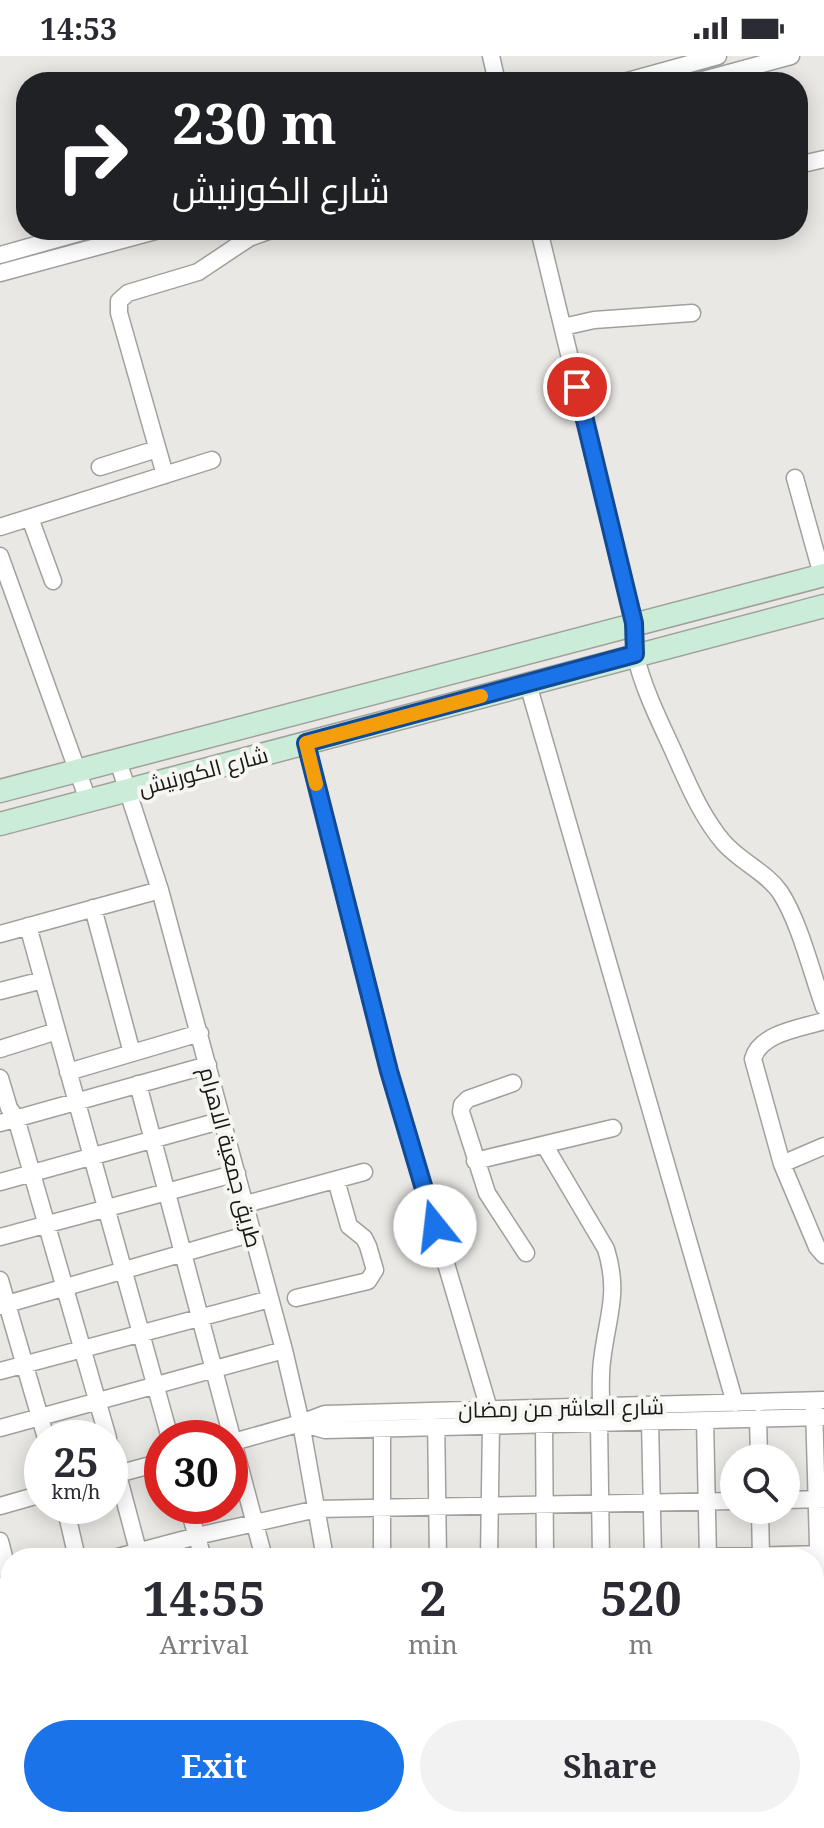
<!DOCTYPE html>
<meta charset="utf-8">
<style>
body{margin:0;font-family:"Noto Serif",Cairo,serif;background:#f2f2f3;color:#2b2b33;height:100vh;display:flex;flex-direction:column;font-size:30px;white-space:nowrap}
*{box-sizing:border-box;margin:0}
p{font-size:26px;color:#7c7c81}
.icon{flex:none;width:44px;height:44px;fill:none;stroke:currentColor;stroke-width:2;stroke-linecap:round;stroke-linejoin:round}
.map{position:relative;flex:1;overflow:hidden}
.panel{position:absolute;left:0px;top:1492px;width:824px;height:280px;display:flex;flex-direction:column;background:#fff;border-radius:32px 32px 0 0;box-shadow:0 4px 20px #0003}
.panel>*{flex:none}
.banner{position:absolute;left:16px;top:16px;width:792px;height:168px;border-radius:32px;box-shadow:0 4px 20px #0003;background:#202124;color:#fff;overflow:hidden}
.controls{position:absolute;left:720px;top:1388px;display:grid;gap:16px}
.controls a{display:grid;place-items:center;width:80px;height:80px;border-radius:50%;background:#fff;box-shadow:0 4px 20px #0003;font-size:40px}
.speed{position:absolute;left:24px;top:1364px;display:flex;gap:16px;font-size:40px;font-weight:700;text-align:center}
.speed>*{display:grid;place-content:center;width:104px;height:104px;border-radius:50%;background:#fff;box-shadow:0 4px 20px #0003;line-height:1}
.speed small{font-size:20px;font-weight:400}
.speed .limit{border:12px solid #d22;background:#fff;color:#111}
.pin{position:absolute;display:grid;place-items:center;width:68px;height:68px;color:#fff;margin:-34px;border:4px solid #fff;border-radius:50%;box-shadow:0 2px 8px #0007}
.me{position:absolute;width:88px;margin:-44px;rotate:344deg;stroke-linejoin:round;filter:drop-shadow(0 0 6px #0008)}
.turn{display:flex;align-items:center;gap:28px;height:168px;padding:0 24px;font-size:36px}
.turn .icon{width:104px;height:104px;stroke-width:2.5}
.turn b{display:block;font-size:56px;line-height:68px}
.eta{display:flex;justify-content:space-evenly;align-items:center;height:136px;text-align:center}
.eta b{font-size:48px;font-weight:700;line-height:56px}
.action{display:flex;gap:16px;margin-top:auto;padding:16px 24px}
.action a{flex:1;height:92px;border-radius:48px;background:#1a73e8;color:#fff;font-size:32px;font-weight:700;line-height:92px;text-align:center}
.action a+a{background:#f2f2f3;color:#2b2b33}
.status{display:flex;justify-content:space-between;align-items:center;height:56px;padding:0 40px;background:#fff;direction:ltr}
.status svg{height:22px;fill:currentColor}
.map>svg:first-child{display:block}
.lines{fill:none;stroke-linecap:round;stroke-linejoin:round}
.street-casing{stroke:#a1a09d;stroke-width:19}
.secondary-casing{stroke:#a1a09d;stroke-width:25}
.street{stroke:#fff;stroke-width:16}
.secondary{stroke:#cbedd8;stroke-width:22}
.route-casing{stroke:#114b97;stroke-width:20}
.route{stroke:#1a73e8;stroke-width:14}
.slow{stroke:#f59e0b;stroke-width:14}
.labels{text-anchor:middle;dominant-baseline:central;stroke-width:8;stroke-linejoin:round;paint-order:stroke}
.street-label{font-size:22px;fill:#191817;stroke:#f6f6f2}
</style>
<div class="status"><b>14:53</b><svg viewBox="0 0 49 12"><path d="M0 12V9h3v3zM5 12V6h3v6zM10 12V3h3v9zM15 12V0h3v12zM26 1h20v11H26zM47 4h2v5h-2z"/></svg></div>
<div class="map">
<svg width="824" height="1772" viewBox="0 0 824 1772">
<rect width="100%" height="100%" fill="#e9e8e5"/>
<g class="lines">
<defs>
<path id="street" d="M491 0 497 26
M624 26 718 0
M696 26 791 0
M798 109 824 103
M539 174 634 567
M0 199 89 174
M0 217 159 174
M563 271 594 264 692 257
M100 411 157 393
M165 419 119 257V245L128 237 198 216 249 182 271 174
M795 422 822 519
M30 462 53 525
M0 471 212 404
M0 500 88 744
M635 598C643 631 657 660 671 690 686 723 700 759 724 787 741 806 766 816 780 836 800 867 811 915 824 951
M528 628 735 1347
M306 687 389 1015 489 1353
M118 705 160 834 284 1294 301 1367 325 1502
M93 852 132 997
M28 870 170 1382
M0 878 160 834
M0 935 43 924
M824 965C801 972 760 977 753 1003L782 1108 817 1191 824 1199
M0 993 57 975
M68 1016 200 977
M0 1022 9 1052 16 1062 108 1382
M513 1027 468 1043 462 1049 461 1056 487 1137 526 1197
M138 1028 264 1502
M0 1067 208 1009
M545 1090 606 1193C620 1239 607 1260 602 1305 600 1320 601 1335 601 1350
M475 1105 613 1072
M782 1108 824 1090
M0 1126 223 1064
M246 1148 364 1116
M0 1181 237 1117
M0 1224 46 1382
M296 1242 368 1225 375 1214 368 1190 364 1182 349 1170 336 1124
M0 1250 253 1177
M0 1315 270 1243
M814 1350 821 1594
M436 1360 438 1502
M758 1362 759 1402
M705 1364 708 1502
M650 1365 653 1502
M599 1366 601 1502
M301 1367 325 1374 824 1361
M544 1367 545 1502
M0 1372 284 1294
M230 1387 301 1367 325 1358 824 1344
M110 1389 140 1502
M110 1420 162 1406
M786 1444 824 1443
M0 1450 42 1438
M65 1450 77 1502
M188 1450 203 1502
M760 1454 761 1502
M0 1485 10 1524
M114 1502 197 1480 317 1453 734 1445
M382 1502V1371
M489 1502 491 1368
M645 1502 824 1498
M814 1632 824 1631
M0 1636 10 1650"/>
<path id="secondary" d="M0 735 824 519
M0 768 824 550"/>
</defs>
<!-- street casing -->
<use href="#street" class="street-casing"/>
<!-- secondary casing -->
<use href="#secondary" class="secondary-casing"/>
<!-- street -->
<use href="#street" class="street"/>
<!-- secondary -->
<use href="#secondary" class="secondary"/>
</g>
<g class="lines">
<defs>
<path id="route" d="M435 1170 389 1015 306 687 635 598 634 567 577 331"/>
</defs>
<!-- route casing -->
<use href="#route" class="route-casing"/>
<!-- route -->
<use href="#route" class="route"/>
<!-- slow -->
<path class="slow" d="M316 728 306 687 481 640"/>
</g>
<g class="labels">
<!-- street labels -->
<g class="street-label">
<text transform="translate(203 714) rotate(-15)">شارع الكورنيش</text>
<text transform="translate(232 1101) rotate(75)">طريق جمعية الاهرام</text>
<text transform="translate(561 1351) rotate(-1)">شارع العاشر من رمضان</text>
</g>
</g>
</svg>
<div class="controls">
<a><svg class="icon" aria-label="search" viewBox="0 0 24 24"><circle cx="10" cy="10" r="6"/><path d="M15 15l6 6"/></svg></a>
</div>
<div class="speed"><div>25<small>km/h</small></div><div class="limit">30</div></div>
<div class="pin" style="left:577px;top:331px;background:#d93025"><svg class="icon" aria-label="arrive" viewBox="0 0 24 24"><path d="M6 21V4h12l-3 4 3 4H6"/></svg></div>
<svg class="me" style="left:435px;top:1170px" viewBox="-20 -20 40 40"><circle r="19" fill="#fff"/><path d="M0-13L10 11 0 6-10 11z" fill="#1a73e8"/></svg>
<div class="banner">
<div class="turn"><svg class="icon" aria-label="right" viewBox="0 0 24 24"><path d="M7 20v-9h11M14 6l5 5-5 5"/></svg><div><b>230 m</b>شارع الكورنيش</div></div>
</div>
<section class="panel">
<div class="eta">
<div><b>14:55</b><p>Arrival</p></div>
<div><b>2</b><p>min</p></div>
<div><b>520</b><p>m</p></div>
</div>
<div class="action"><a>Exit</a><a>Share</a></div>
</section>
</div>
